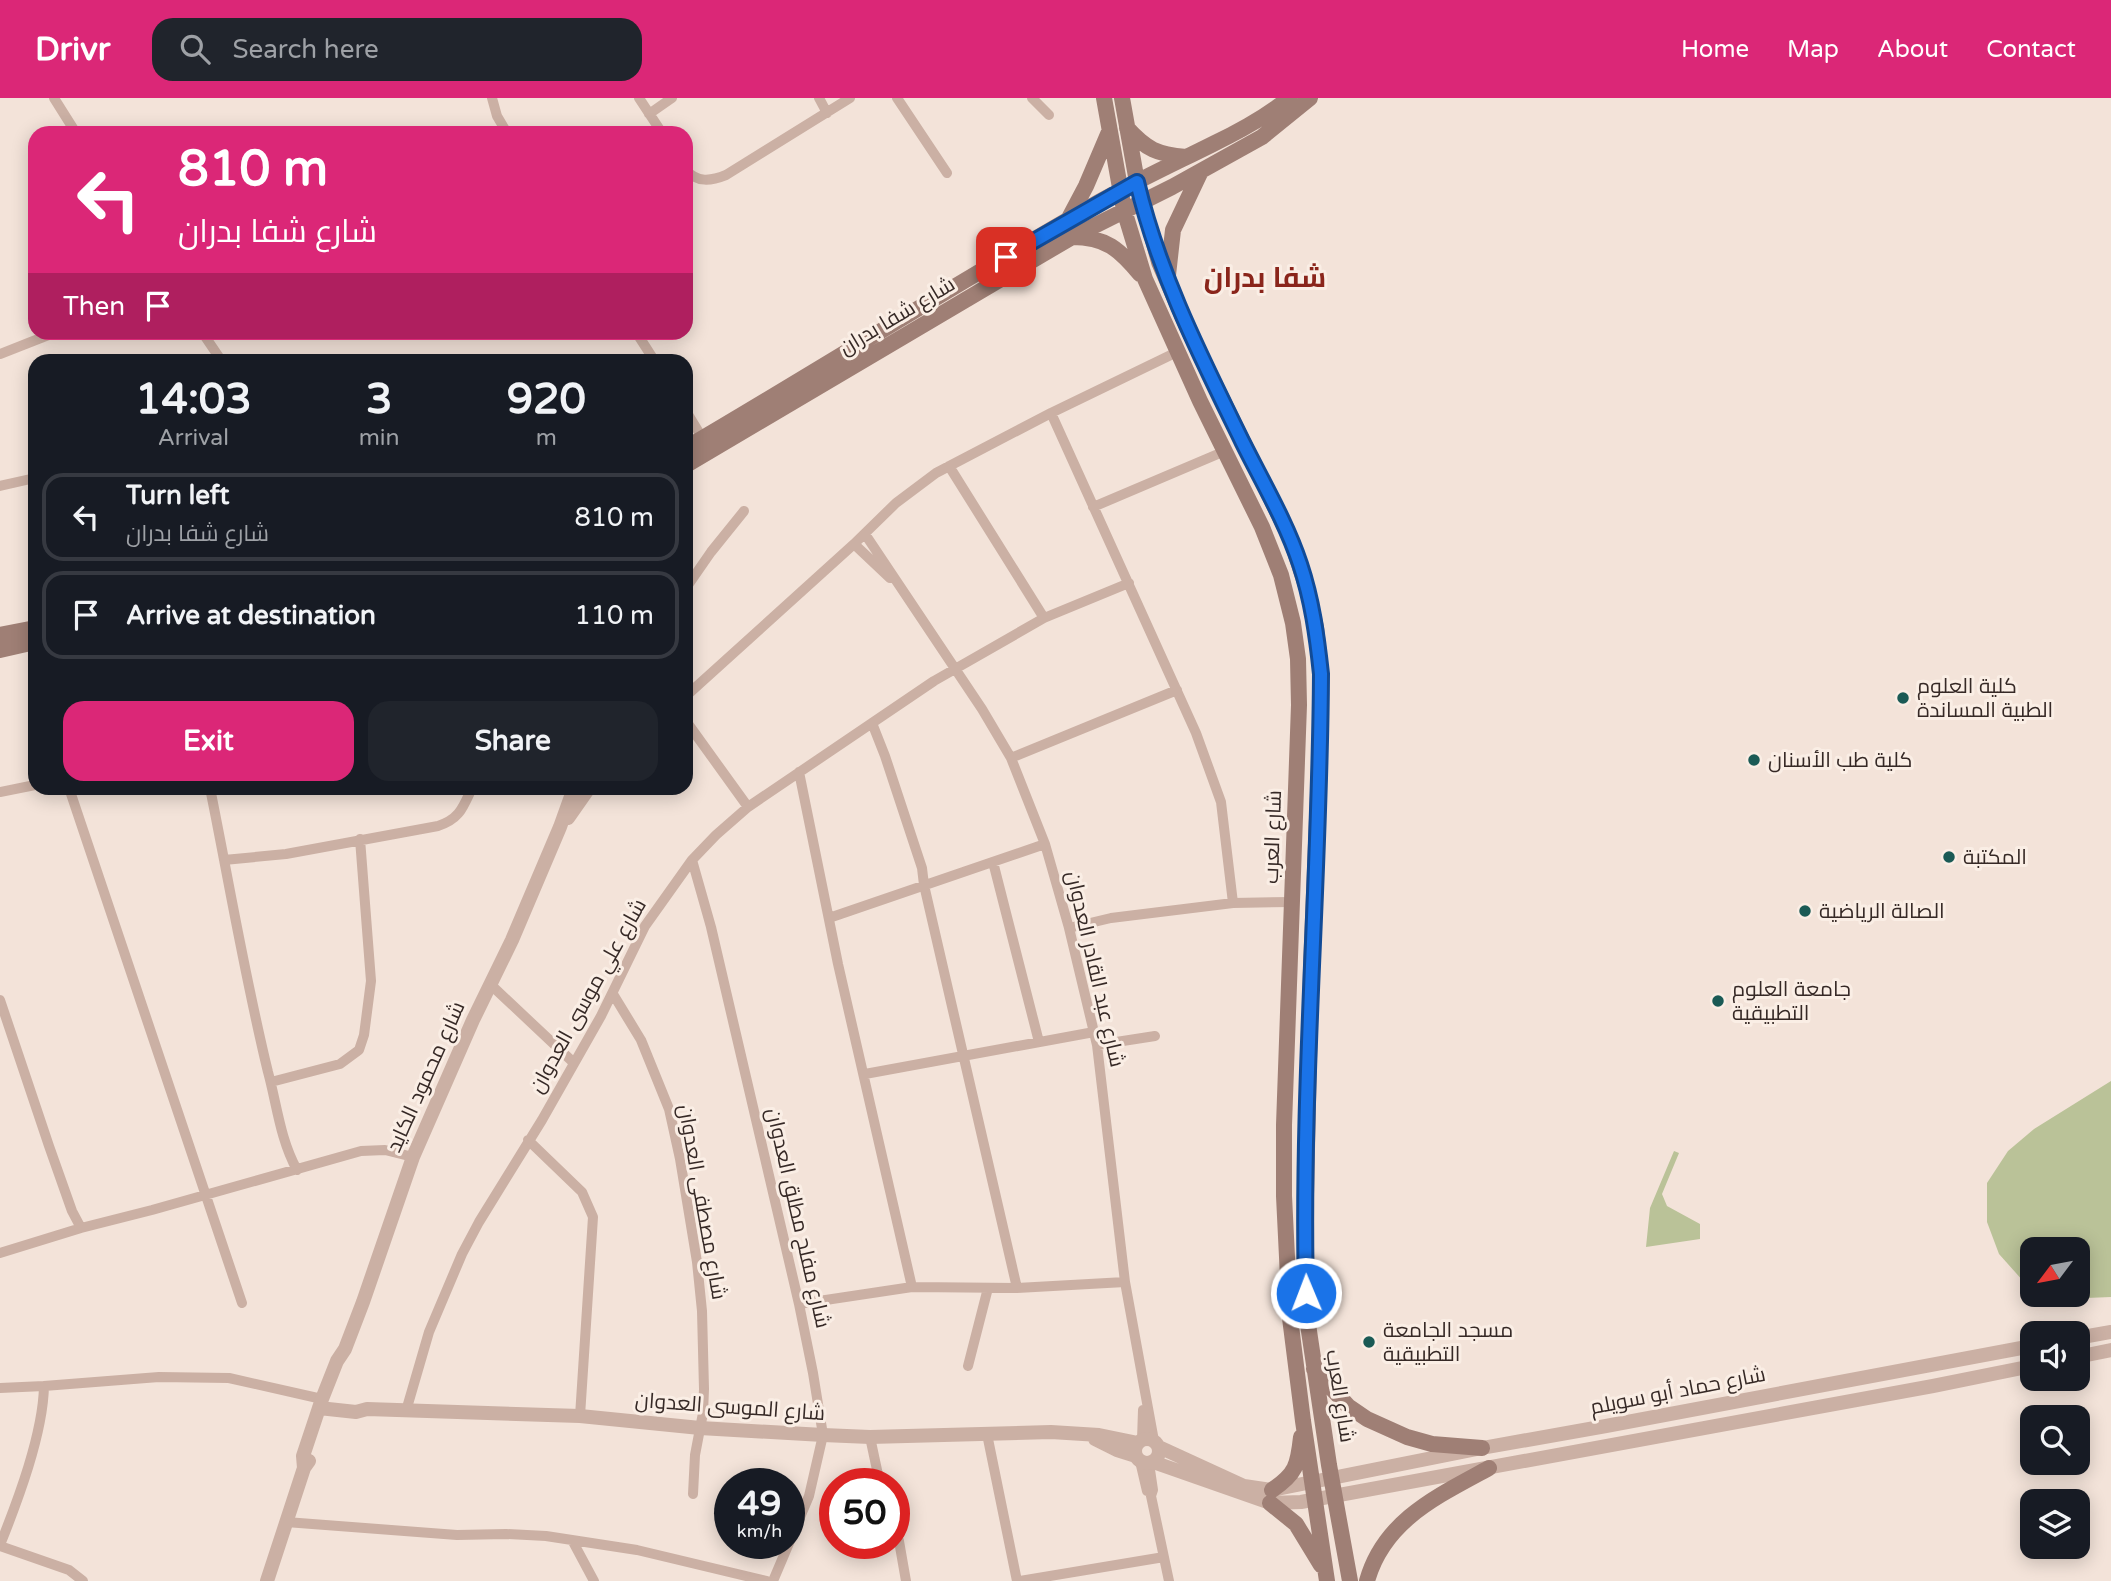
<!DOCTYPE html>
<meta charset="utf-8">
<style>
body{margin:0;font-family:"Varela Round",Cairo,sans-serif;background:#20242c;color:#f1f3f6;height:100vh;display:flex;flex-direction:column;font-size:26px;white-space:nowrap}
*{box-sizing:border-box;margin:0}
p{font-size:23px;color:#9ea1a6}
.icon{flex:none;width:38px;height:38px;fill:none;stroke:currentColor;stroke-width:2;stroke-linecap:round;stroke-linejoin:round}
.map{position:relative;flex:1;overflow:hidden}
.details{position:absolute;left:28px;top:256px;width:665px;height:441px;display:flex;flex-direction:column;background:#171b24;border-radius:21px;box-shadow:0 4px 18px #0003}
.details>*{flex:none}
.hud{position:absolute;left:28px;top:28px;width:665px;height:214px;border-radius:21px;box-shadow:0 4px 18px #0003;background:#db2777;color:#fff;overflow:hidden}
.needle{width:46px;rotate:238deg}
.fabs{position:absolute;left:2020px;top:1139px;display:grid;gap:14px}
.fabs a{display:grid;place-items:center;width:70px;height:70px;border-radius:14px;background:#171b24;box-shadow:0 4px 18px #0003;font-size:35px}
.speed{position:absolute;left:714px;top:1370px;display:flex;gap:14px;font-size:35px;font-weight:700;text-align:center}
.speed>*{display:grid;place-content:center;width:91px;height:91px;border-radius:50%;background:#171b24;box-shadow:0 4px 18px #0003;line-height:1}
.speed small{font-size:18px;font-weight:400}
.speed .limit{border:10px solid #d22;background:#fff;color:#111}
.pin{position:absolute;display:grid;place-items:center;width:60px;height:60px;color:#fff;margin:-30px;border-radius:14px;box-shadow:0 4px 10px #0006}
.me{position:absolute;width:77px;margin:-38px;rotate:359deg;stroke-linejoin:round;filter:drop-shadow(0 0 5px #0008)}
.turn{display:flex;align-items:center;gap:24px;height:147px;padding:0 35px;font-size:32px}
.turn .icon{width:91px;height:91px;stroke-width:2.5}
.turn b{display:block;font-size:49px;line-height:60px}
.then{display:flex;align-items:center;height:66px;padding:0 35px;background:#0003;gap:14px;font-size:26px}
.eta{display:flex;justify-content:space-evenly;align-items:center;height:119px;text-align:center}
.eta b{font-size:42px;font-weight:700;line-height:49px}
.button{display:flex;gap:14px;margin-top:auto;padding:14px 35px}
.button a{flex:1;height:80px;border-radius:21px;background:#db2777;color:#fff;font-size:28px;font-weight:700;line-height:80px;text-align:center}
.button a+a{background:#20242c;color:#f1f3f6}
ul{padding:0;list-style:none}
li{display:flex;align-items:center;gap:21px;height:88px;margin:0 14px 10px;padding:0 21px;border:4px solid #363941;border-radius:21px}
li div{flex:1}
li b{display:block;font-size:26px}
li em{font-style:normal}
header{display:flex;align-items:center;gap:42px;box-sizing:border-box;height:98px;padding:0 35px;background:#db2777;color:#fff}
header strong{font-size:33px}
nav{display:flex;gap:38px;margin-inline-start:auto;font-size:24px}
.search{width:490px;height:63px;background:#20242c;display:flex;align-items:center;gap:18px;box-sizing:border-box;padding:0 24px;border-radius:21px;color:#9ea1a6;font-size:26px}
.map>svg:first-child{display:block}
.green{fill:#bac298}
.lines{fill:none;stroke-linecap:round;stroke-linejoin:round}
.minor{stroke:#cbb0a4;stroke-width:10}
.tertiary{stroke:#cbb0a4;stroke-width:14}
.secondary{stroke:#9f7f75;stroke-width:16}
.route-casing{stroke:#114b97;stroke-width:18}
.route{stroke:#1a73e8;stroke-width:12}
.poi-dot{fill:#1a5a55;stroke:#faeee5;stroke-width:2.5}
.labels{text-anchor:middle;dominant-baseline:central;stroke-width:6;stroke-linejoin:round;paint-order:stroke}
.street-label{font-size:21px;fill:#362926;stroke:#faeee5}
.poi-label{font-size:21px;fill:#362926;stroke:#faeee5;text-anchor:start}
.district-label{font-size:28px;font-weight:bold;fill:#8a251b;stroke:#faeee5}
</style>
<header>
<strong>Drivr</strong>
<div class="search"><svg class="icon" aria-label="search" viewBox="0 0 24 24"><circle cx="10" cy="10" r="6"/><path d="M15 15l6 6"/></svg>Search here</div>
<nav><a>Home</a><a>Map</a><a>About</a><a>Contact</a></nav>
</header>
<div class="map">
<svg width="2111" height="1483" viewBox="0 0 2111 1483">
<rect width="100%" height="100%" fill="#f3e3d9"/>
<!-- green -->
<path class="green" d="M2111 983V1199L2062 1201 2052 1197H2077V1152H2032V1188L2024 1184 1999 1156 1987 1124V1085L2008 1053 2034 1031Z
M1674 1053 1679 1055 1662 1096 1667 1108 1700 1126V1141L1646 1149 1650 1110Z"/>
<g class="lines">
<!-- minor -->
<path class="minor" d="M54 0 76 35
M492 0 497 18 507 35
M639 0 662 35
M819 0 827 15
M897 0 947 75
M1032 0 1049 17
M649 16 672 0
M686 72C697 85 711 83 726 77L850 0
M202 234 221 262
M636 234 654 262
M0 256 56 234
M686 313 703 341
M1051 315 1196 635 1221 704 1233 805
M949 368 1044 520
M0 388 35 380
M1093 409 1225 353
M865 436 982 611 1011 660 1045 746 1069 830 1097 947 1125 1184 1154 1343
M854 446 890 480
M686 490 711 454 744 413
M686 598 854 446 896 405 936 375 1051 315 1177 254
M686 623 748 709
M872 625 885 658 922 770 924 787 1017 1190
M1011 660 1177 592
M799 674 838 866 912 1189
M69 690 242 1205
M210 690C229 784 245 880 268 974 277 1007 280 1041 297 1072
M0 694 35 687
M224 762 286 756 438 728C460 721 463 709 472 690
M692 762 711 829 799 1206 813 1275 823 1337 809 1398 773 1483
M993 764 1039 944
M829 820 1045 746
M1069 830 1111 820 1233 805 1292 804
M490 886 574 965
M613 896 641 942 669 1011 680 1061 697 1164 702 1213 704 1291 703 1315 695 1357 693 1396
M0 902 49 1048 72 1113 81 1130 152 1112 361 1053 385 1052 413 1059
M1097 947 1155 938
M865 976 1094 934
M271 984 340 966 359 952 364 937 371 883 360 741
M528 1042 582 1094 593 1119 580 1318
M0 1155 81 1130
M799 1206 912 1189 1017 1190 1125 1184
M968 1268 988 1190
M44 1288 159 1279 229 1280 322 1301
M0 1290 44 1288C43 1336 18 1402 0 1447
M406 1313 429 1234 462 1156 479 1124 542 1022 601 918 645 828 692 762 716 737 748 709 934 583 1044 520 1129 485
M987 1336 1017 1483
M870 1339 880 1386
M1142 1342 1143 1312
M1140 1363 1147 1393
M1149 1365 1153 1392 1151 1398 1169 1483
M286 1424 457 1437 506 1436 546 1438 637 1452 767 1483
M894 1429 899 1443 906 1483
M572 1442 594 1483
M0 1448 69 1472 83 1483
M1020 1483 1164 1459"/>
<!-- tertiary -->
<path class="tertiary" d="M568 720 589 690
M2077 1240 2111 1234
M2077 1259 2111 1252
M319 1310 356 1314 367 1311 580 1318 700 1330 823 1337 870 1339 1051 1334 1099 1337 1138 1345
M1135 1353a12 12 0 1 1 24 0a12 12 0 1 1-24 0Z
M1095 1341 1117 1352 1136 1358
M1159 1349 1244 1388 1272 1392 1482 1350 1606 1328 2032 1248
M1153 1364 1270 1405 1301 1404 1933 1288 2032 1268
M304 1370 303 1358 322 1301 337 1263 345 1251 363 1204 413 1059 473 922 512 842 560 729 574 690
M267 1483 304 1370 309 1363"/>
<!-- secondary -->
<path class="secondary" d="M1104 0 1124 112 1145 181 1200 303 1262 429 1281 477 1293 525 1298 561 1299 607 1284 1027V1098L1290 1220 1303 1323 1327 1483
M1122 0 1137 84 1159 164 1187 229 1291 442 1307 491 1316 529 1321 576V621L1311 870 1306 1096V1213L1329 1367 1350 1483
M1127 30C1147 52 1157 56 1186 59
M1068 122 1086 88 1109 34
M1072 139C1106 139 1119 151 1140 176
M1168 177 1173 132 1201 73
M686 350C824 269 960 183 1099 104 1136 83 1175 65 1213 46 1240 33 1266 19 1289 0
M686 367 1072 139 1172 89 1262 39 1310 0
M0 537 35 530
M0 552 35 544
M1314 1271 1348 1308 1367 1321 1407 1339 1432 1346 1482 1350
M1272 1392C1296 1376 1298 1367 1301 1339
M1270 1405 1296 1426 1321 1467
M1367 1483C1384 1422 1438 1398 1489 1370"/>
</g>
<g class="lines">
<defs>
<path id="route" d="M1006 159 1137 84C1159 177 1202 261 1243 345 1263 385 1286 424 1300 466 1312 502 1317 538 1321 576 1320 782 1301 989 1306 1195"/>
</defs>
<!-- route casing -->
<use href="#route" class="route-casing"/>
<!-- route -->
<use href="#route" class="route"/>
</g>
<!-- markers -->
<g class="poi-dot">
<circle cx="1903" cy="600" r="7"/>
<circle cx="1754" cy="662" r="7"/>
<circle cx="1949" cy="759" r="7"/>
<circle cx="1805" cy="813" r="7"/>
<circle cx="1718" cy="903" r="7"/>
<circle cx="1369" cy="1244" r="7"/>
</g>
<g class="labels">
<!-- street labels -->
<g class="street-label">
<text transform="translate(897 218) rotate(-31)">شارع شفا بدران</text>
<text transform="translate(1273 739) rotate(-88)">شارع العرب</text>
<text transform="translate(1095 871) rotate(77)">شارع عبد القادر العدوان</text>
<text transform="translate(588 898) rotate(-61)">شارع علي موسى العدوان</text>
<text transform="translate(426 979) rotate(-66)">شارع محمود الكايد</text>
<text transform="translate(702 1104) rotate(80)">شارع مصطفى العدوان</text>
<text transform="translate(798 1120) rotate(77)">شارع مفلح مطلق العدوان</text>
<text transform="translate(1678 1293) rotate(-11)">شارع حماد أبو سويلم</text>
<text transform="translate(1340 1298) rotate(81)">شارع العرب</text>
<text transform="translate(730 1309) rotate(4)">شارع الموسى العدوان</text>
</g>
<!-- poi labels -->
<g class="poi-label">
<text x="1917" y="588">كلية العلوم<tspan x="1917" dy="24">الطبية المساندة</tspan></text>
<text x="1768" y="662">كلية طب الأسنان</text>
<text x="1963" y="759">المكتبة</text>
<text x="1819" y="813">الصالة الرياضية</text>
<text x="1732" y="891">جامعة العلوم<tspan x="1732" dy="24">التطبيقية</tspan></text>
<text x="1383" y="1232">مسجد الجامعة<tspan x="1383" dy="24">التطبيقية</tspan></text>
</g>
<!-- district labels -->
<g class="district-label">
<text x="1265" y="180">شفا بدران</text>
</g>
</g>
</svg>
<div class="fabs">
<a><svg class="needle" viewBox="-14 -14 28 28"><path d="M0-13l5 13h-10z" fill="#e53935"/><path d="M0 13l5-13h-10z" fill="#9ea1a6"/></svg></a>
<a><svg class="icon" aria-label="sound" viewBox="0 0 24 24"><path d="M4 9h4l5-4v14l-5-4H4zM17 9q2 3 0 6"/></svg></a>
<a><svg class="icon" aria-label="search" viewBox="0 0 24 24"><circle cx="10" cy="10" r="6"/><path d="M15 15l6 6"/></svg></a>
<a><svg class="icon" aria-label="layers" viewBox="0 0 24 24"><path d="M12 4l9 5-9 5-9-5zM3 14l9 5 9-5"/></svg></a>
</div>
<div class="speed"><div>49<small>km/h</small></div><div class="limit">50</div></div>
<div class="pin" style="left:1006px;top:159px;background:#d93025"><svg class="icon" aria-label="arrive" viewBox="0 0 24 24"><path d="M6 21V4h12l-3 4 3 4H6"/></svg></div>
<svg class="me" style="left:1306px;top:1195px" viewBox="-20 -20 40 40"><circle r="17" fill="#1a73e8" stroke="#fff" stroke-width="3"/><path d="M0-11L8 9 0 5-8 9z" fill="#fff"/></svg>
<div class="hud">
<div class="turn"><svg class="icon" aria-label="left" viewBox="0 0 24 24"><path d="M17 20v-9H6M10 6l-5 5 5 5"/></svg><div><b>810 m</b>شارع شفا بدران</div></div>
<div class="then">Then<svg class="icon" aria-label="arrive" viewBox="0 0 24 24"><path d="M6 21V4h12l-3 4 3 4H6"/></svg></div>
</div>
<section class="details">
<div class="eta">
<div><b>14:03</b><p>Arrival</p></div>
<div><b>3</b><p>min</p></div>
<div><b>920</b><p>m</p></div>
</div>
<ul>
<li><svg class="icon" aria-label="left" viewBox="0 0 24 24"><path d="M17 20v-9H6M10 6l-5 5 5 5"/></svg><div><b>Turn left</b><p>شارع شفا بدران</p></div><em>810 m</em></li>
<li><svg class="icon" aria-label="arrive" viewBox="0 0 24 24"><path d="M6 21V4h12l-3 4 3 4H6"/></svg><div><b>Arrive at destination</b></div><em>110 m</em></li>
</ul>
<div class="button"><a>Exit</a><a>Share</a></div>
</section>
</div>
